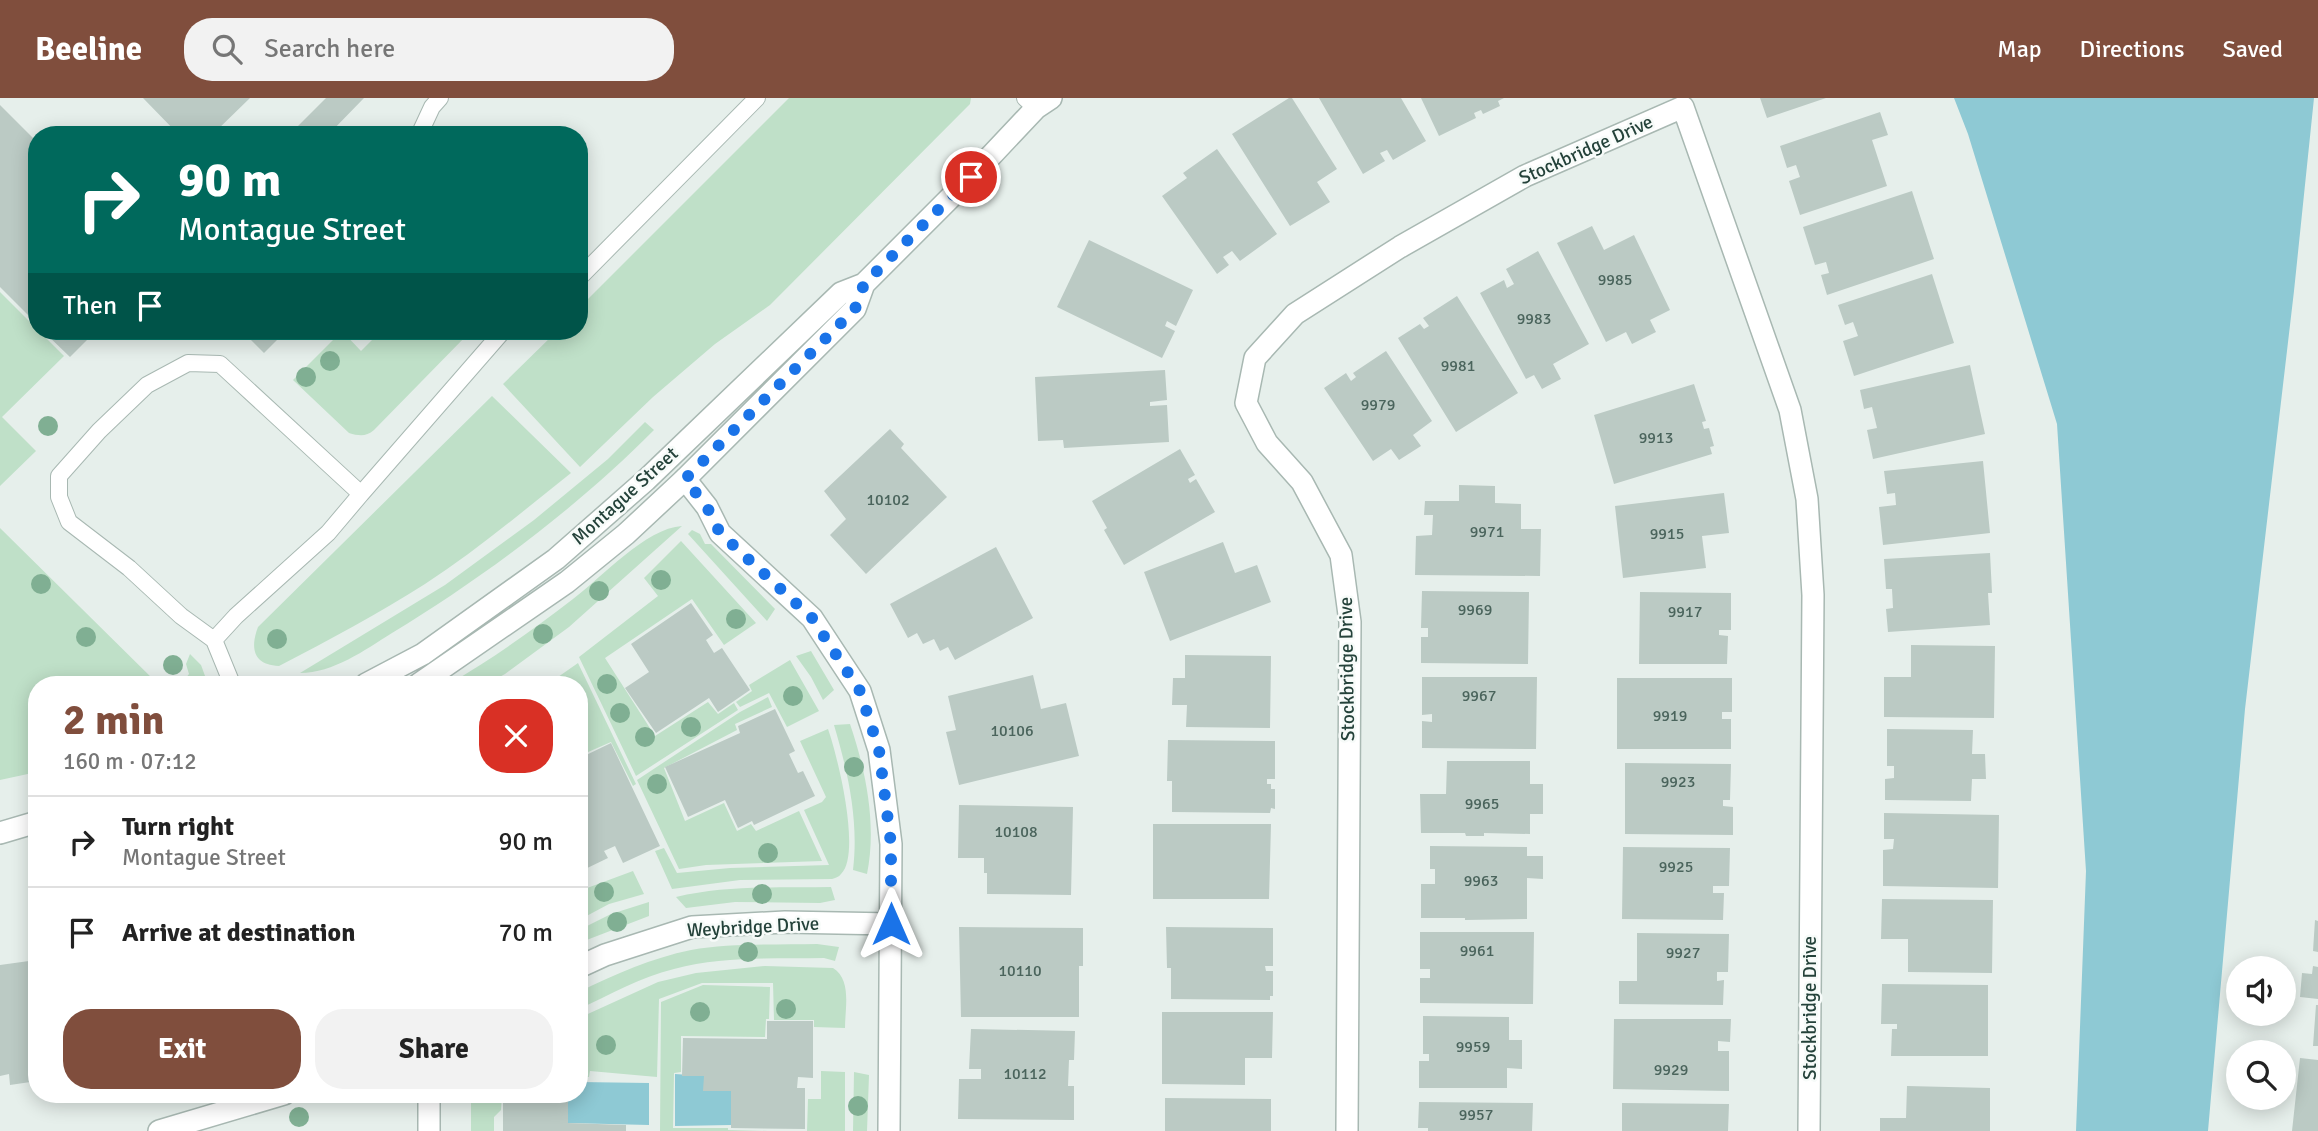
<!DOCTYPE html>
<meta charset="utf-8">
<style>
body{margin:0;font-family:Signika,sans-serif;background:#f2f2f2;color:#222;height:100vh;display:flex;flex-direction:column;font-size:26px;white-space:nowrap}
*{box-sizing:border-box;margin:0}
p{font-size:23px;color:#767676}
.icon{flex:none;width:38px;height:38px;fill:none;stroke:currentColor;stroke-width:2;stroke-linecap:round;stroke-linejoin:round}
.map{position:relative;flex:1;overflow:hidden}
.drawer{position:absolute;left:28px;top:578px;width:560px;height:427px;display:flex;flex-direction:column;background:#fff;border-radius:28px;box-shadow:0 4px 18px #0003}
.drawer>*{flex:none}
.hud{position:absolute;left:28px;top:28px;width:560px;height:214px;border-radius:28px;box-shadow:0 4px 18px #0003;background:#00695c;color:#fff;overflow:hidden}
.tools{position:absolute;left:2226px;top:858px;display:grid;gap:14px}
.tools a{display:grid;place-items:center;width:70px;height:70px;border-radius:50%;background:#fff;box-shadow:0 4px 18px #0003;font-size:35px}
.pin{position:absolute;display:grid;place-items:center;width:60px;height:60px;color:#fff;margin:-30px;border:4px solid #fff;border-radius:50%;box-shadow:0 2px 7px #0007}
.me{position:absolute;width:77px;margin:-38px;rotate:0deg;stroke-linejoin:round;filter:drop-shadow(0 0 5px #0008)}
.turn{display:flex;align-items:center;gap:24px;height:147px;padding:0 35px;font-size:32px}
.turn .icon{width:91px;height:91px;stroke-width:2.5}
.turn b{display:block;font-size:49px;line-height:60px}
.then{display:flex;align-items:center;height:66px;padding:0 35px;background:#0003;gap:14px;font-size:26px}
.round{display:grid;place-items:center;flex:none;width:74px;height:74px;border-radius:28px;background:#f2f2f2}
.headline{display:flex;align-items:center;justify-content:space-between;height:119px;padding:0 35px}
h1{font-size:42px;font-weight:700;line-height:52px;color:#804e3d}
.primary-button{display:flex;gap:14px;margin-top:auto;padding:14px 35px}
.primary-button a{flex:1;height:80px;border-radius:28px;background:#804e3d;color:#fff;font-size:28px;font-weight:700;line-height:80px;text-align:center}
.primary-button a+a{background:#f2f2f2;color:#222}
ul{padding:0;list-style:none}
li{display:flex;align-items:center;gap:21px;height:91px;padding:0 35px;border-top:2px solid #e0e0e0}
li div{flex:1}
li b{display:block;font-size:26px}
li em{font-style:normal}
header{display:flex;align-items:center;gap:42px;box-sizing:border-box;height:98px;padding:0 35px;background:#804e3d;color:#fff}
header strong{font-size:33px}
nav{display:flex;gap:38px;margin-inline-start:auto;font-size:24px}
.search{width:490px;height:63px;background:#f2f2f2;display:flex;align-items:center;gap:18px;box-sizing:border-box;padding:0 24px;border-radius:28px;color:#767676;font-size:26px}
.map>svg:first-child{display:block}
.green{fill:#bfe0c8}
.water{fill:#8ec9d4}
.building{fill:#bbcac4}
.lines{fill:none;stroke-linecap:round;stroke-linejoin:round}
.service-casing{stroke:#a8b8b2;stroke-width:18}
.minor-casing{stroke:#a8b8b2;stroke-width:24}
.tertiary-casing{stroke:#a8b8b2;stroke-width:24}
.service{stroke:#fff;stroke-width:16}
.minor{stroke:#fff;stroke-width:21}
.tertiary{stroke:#fff;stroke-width:21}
.tree{fill:#80af93}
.route{stroke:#1a73e8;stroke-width:12;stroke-dasharray:0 21.6}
.labels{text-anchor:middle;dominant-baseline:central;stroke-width:5;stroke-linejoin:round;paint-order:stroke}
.number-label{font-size:16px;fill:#4a645c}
.street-label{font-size:19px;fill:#24423a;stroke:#f7fbf9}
</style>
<header>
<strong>Beeline</strong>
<div class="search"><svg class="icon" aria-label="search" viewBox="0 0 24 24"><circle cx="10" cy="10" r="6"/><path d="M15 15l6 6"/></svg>Search here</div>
<nav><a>Map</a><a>Directions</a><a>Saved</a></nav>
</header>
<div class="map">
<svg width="2318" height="1033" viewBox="0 0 2318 1033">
<rect width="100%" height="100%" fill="#e6efeb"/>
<!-- green -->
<path class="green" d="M789 0H971L970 6 770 207 715 246 653 299 580 369 503 286 557 233H579V210Z
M0 194 64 258 2 319 36 353 0 388Z
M342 233 361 253 381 233H466L467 237 374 332C366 339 359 338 349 335L293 282Z
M492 298 571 375C523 413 476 453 425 486 378 516 329 542 279 568 253 567 250 550 258 529Z
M645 324 654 332C578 409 484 479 392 535 365 552 333 575 300 575L445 487 534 422 608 361Z
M682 428 569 529 505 576 487 586H449C492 561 533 532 573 501 601 480 646 430 682 428Z
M0 430 158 586H37V674L0 682Z
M692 432 700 436 705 446H711L775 511 767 523 688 436Z
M681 443 756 525 724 547 692 501 605 560 655 638 708 604 718 616 734 605 738 612 636 678 579 559 658 498 644 480Z
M811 553 834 592 823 602 811 579 796 558Z
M190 556 201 567 208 586H181L189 576 186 566Z
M790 562 819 613 787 629 769 595 740 609 736 604 752 593 749 587Z
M578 565 636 686 633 688 611 644 579 658V586H548Z
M768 599 772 609 735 626 737 632 664 670 685 723 724 705 737 733 751 726 756 733 799 713 822 763 706 767 679 771 637 682 740 614Z
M850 626C866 673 877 727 867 776L853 772C859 723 848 674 834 627Z
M828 631C837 656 862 756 841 776 839 779 835 780 832 781L740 782 672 791 655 753 664 750 677 775 730 770 829 767 804 712 822 704 826 699 800 643Z
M633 773 644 796 609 806 579 822V793Z
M831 789 835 802 820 805 735 804 686 810 676 799C727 787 779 790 831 789Z
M649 804V818L584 843 579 838V832L611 816Z
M817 846 839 849 835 863 824 860C774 861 723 858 674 871 640 879 610 897 579 911V894C615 876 652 860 691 852 730 845 778 847 817 846Z
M765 868 833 870C852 882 845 910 845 930L814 929V922H774L773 885H702L659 901 657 979 590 973 589 979H579V920L658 884 696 875Z
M703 887 770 889 769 921H766L765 939 681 938V974L674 975 673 1030H728V1032L768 1033H660L661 904Z
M821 973 845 974V1033H807L808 1001H821Z
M854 974 869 977 867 1033H853Z
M471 996H502L501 1012 494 1019V1033H471Z"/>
<!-- water -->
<path class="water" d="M1954 0H2314L2294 193 2245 611 2208 1033H2076L2086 773 2057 326 1968 36Z
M675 976 704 978V993H731V1027L675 1028Z
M579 984 649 985V1027L568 1025V996H579Z"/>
<!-- building -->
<path class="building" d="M143 0H250L212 37H179Z
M326 0H364L328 37H289Z
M1289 0H1292L1337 71 1317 84 1330 104 1290 128 1232 36Z
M1319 0H1401L1426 43 1393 62 1387 52 1380 55 1385 63 1363 76Z
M1421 0H1504L1498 3 1500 8 1483 16 1481 12 1474 15 1476 20 1439 38Z
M1760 0H1826L1767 20Z
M0 7 37 44V226L0 189Z
M1880 14 1888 37 1872 42 1887 88 1800 117 1789 83 1800 79 1796 67 1787 70 1780 48Z
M1217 51 1277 136 1240 163 1232 153 1223 159 1229 167 1217 176 1162 98 1187 80 1183 75Z
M1912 93 1934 161 1827 197 1821 177 1829 175 1826 164 1815 167 1803 129Z
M1592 128 1604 152 1634 137 1670 212 1650 222 1656 234 1632 246 1626 234 1606 244 1557 145Z
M1089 142 1193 192 1176 228 1167 223 1165 228 1175 233 1162 260 1057 209Z
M1538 153 1589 246 1553 266 1561 281 1542 291 1534 277 1526 281 1480 195 1504 182 1507 190 1514 186 1506 171Z
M1932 176 1954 245 1854 278 1843 243 1858 238 1853 224 1845 227 1838 207Z
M1457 198 1518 295 1456 334 1398 240 1420 226 1424 231 1429 228 1423 220Z
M43 233H96L70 259Z
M242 233H286L264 255Z
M1386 253 1432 323 1413 337 1421 348 1399 362 1391 351 1373 363 1324 290 1346 275 1351 283 1356 279 1353 275Z
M1970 267 1985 336 1873 361 1867 332 1877 330 1872 309 1864 311 1860 292Z
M1165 272 1167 302 1150 304V308L1167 307 1169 344 1064 350 1063 342 1038 343 1035 279Z
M1694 286 1706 323 1702 324 1704 331 1709 330 1714 348 1710 349 1712 356 1614 386 1594 317Z
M890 331 904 346 901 350 947 399 866 476 830 437 846 421 824 393Z
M1180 351 1195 377 1188 381 1190 385 1196 381 1215 414 1124 467 1104 432 1107 430 1092 403Z
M1983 363 1990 435 1883 447 1879 409 1896 407 1895 395 1887 396 1884 373Z
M1459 387 1495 388V405L1521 406V431H1541L1540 478 1415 477 1416 438 1432 437 1433 417H1424L1425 403H1459Z
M1724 395 1729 435 1702 438 1706 470 1623 480 1615 408Z
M1223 444 1235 475 1257 467 1271 504 1170 543 1144 474Z
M996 449 1033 520 955 562 948 549 940 553 934 541 923 546 917 535 908 540 890 506Z
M1990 455 1992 495H1988L1990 527 1888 534 1886 511 1893 510 1892 491H1886L1884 461Z
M1422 493 1529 494 1528 566 1421 565V539H1428V530H1421Z
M1640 494 1731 495V532H1719V537L1728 538 1727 566H1639Z
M691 505 713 537 706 542 714 555 722 550 750 592 718 614 709 600 656 635 625 590 649 574 631 546Z
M1911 547 1995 548 1994 620 1884 619V579H1911Z
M1185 557 1271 558 1270 630 1186 629 1187 607H1172L1173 580H1185Z
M1033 577 1041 611 1066 605 1079 658 959 687 946 634 956 632 948 598Z
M1422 579H1537L1536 651 1422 650V623L1432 624V616L1422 617Z
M1617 580H1732V614H1722V621H1731V651H1617Z
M775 611 795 653 789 656 798 675 803 673 815 698 754 727 752 723 738 730 725 702 688 719 665 669 740 635 738 628Z
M1887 631 1973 632 1972 656H1985L1986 681H1972L1971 703 1885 702V681L1894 680V668H1887Z
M1168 642 1275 643V681H1267V686H1271V691H1275V711L1271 710 1270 715 1172 714V683H1167Z
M611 645 660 748 623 765 615 748 604 753 608 760 579 774V666L582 665 580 660Z
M1447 663H1530V686H1543V716H1530V736L1484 735V738H1466L1465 735H1421L1420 696H1446Z
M1625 665 1731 666 1730 702H1723V708L1733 709V737L1625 736Z
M959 707 1073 709 1071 797 987 796V775H984V760H958Z
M1884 715 1999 717 1998 790 1883 788V752L1893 751 1894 741H1884Z
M1153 726H1271L1269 801H1153Z
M1430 748 1527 749V758H1543V781L1527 780V821L1465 822V820H1421V786H1435V771H1430Z
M1623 749 1730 750 1729 788H1713V795H1724L1723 822 1622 821Z
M1882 801 1993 802 1992 875 1908 874V841H1881Z
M2315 822 2318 823V854L2313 853Z
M959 829 1083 830V868H1079V919H961Z
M1166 829 1273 830V868H1265L1266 873H1273V898H1270V902L1171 901V870H1167Z
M1420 834H1534L1533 906 1420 905V880H1430V871H1420Z
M1637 835 1729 836 1728 874H1717V883L1724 882 1723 907 1619 906V883H1637Z
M29 863 37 914V983L10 987 9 976 0 978V867Z
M2313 868 2318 869V901L2300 899 2302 875 2312 876Z
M1882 886 1988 887V958H1891L1892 931H1897V926H1881Z
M2316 907H2318V948H2313Z
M1162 914H1273L1272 960H1245V987L1162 986Z
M1423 918 1509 919V942H1522V971L1507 970V990H1419V963H1429V956H1423Z
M1614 921H1731L1730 944 1718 943V953H1729V993L1613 991Z
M767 923H813V980L798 979 797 990H805V1031L731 1030V993H703L704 978H682L683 940 767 941Z
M971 931 1075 933 1074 962H1069L1068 988H1074V1022L958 1021 959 981H981V971H969Z
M2300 960 2318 962V1033H2292Z
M1907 988 1990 990V1033H1880V1020H1906Z
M503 996H568V1025L626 1027V1033H503Z
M1165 1000 1271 1001V1033H1165Z
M1419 1004 1533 1005 1532 1033H1428V1030H1418Z
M1622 1005 1729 1006 1728 1033H1622Z"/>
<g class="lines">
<defs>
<path id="service" d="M1025 0 1036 10
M419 37 432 9 440 0
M579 180 757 0
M361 396 503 233
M214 542 236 518 328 435 361 396 220 266 188 265 147 287 99 333 59 378V399L69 424 129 470 181 518 214 542 232 586"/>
<path id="minor" d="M685 381 707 409 720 435 812 520 860 593 879 652 891 746 889 1033
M579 869 605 857 692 829 785 824 891 826
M159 1033 284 996
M429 1033V996
M1347 1033 1350 524 1341 457 1302 384 1267 345 1246 305 1255 260 1295 216 1400 149 1525 78 1683 9 1790 312 1807 401 1813 497 1809 1033"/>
<path id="tertiary" d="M366 586 423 556 556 461 646 382 841 195 864 186 971 79 1036 10 1051 0
M419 586 567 484 626 436 685 381 855 211 864 186
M0 735 37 724"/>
</defs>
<!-- service casing -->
<use href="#service" class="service-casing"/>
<!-- minor casing -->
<use href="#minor" class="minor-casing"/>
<!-- tertiary casing -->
<use href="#tertiary" class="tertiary-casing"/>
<!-- service -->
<use href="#service" class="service"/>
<!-- minor -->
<use href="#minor" class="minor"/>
<!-- tertiary -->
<use href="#tertiary" class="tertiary"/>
</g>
<!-- trees -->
<g class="tree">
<circle cx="330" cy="263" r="10"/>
<circle cx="306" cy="279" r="10"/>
<circle cx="48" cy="328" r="10"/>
<circle cx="661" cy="482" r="10"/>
<circle cx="41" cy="486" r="10"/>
<circle cx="599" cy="493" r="10"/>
<circle cx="736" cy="521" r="10"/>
<circle cx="543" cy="536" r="10"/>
<circle cx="86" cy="539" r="10"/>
<circle cx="277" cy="541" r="10"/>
<circle cx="173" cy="567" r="10"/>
<circle cx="607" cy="586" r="10"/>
<circle cx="793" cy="598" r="10"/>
<circle cx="620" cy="615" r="10"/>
<circle cx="691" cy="629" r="10"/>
<circle cx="645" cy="639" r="10"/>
<circle cx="854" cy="669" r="10"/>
<circle cx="657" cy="686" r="10"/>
<circle cx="768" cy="755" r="10"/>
<circle cx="604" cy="794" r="10"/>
<circle cx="762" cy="796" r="10"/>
<circle cx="617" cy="824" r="10"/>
<circle cx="748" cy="854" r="10"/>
<circle cx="786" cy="911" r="10"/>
<circle cx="700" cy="914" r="10"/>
<circle cx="606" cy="947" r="10"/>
<circle cx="858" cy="1008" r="10"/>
<circle cx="299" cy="1019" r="10"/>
</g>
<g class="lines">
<!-- route -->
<path class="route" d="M891 826V746L879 652 860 593 812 520 720 435 707 409 685 381 855 211 864 186 971 79"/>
</g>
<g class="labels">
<!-- number labels -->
<g class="number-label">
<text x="1615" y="182">9985</text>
<text x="1534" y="221">9983</text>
<text x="1458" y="268">9981</text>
<text x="1378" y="307">9979</text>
<text x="1656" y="340">9913</text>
<text x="888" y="402">10102</text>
<text x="1487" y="434">9971</text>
<text x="1667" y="436">9915</text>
<text x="1475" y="512">9969</text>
<text x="1685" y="514">9917</text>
<text x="1479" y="598">9967</text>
<text x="1670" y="618">9919</text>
<text x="1012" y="633">10106</text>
<text x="1678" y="684">9923</text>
<text x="1482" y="706">9965</text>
<text x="1016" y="734">10108</text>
<text x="1676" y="769">9925</text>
<text x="1481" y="783">9963</text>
<text x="1477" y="853">9961</text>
<text x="1683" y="855">9927</text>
<text x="1020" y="873">10110</text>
<text x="1473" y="949">9959</text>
<text x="1671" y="972">9929</text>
<text x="1025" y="976">10112</text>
<text x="1476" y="1017">9957</text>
</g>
<!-- street labels -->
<g class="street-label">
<text transform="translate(1586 52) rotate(-24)">Stockbridge Drive</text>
<text transform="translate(625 398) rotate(-42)">Montague Street</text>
<text transform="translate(1347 571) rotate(-91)">Stockbridge Drive</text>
<text transform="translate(753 829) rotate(-3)">Weybridge Drive</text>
<text transform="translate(1810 910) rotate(-90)">Stockbridge Drive</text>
</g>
</g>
</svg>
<div class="tools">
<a><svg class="icon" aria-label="sound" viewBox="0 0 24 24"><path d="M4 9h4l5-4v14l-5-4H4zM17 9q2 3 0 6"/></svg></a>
<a><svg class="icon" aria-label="search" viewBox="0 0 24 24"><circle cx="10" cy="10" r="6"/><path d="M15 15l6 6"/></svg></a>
</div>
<div class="pin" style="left:971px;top:79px;background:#d93025"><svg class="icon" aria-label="arrive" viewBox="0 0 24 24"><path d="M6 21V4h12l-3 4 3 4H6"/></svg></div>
<svg class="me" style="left:891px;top:826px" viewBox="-20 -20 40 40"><path d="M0-17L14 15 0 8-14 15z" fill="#1a73e8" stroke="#fff" stroke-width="4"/></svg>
<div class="hud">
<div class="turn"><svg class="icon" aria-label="right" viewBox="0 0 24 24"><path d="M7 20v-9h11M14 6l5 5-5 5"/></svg><div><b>90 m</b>Montague Street</div></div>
<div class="then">Then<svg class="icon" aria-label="arrive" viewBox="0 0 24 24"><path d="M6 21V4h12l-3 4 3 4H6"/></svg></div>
</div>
<section class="drawer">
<div class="headline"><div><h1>2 min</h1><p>160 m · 07:12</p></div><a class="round" style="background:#d93025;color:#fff"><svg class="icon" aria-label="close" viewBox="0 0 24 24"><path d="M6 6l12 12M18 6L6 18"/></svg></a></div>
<ul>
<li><svg class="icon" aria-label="right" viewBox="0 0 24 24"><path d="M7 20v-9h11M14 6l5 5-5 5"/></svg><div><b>Turn right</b><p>Montague Street</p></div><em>90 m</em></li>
<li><svg class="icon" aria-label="arrive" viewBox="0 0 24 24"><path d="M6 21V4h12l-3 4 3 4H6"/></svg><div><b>Arrive at destination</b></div><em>70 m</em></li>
</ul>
<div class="primary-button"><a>Exit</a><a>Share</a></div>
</section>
</div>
